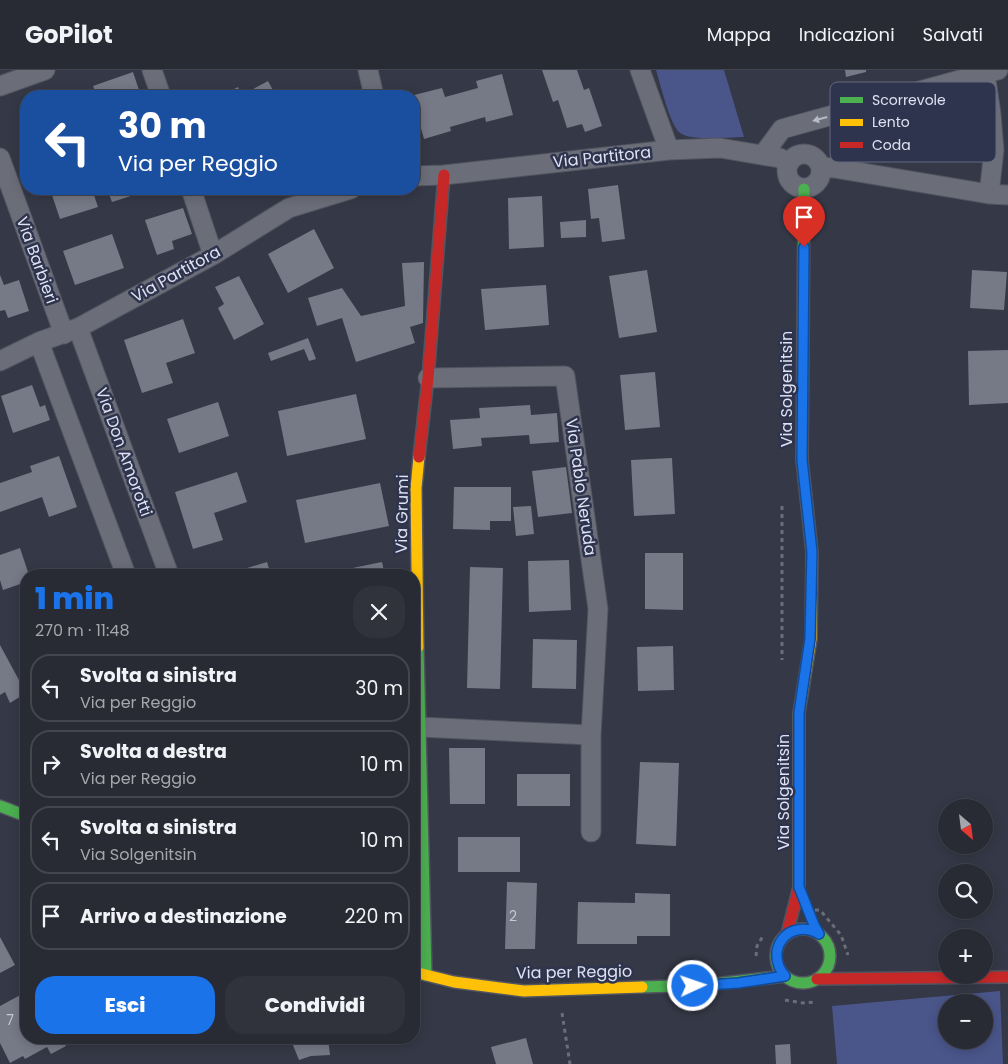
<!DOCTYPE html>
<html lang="it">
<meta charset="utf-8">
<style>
body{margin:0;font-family:Poppins,sans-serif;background:#30323c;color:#f1f3f6;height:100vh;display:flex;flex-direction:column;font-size:19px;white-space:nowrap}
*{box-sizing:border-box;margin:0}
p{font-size:16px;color:#a5a7ac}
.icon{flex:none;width:28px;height:28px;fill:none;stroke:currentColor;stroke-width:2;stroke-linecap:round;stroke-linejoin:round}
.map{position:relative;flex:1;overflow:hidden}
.side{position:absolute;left:20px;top:499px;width:400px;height:475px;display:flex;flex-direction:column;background:#282a34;border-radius:20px;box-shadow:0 2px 12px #0003,0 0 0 1px #44464f}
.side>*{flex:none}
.banner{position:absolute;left:20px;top:20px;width:400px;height:105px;border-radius:20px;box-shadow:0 2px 12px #0003,0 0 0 1px #44464f;background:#1a4fa0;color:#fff;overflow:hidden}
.needle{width:32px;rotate:152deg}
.tools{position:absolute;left:938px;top:729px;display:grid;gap:10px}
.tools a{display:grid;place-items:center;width:55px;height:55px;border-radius:50%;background:#282a34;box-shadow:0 2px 12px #0003,0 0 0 1px #44464f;font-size:25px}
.pin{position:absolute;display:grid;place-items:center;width:42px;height:42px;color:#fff;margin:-51px -21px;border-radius:50% 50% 50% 0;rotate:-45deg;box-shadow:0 0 5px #0007}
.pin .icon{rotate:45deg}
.me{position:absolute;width:55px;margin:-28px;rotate:87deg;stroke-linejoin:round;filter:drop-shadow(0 0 4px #0008)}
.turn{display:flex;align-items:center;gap:18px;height:105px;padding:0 15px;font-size:22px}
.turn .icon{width:65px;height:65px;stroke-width:2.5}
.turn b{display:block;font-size:35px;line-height:42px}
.round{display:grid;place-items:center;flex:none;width:52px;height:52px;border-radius:20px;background:#30323c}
.summary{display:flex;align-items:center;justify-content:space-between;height:85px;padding:0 15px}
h1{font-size:30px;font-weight:800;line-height:38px;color:#1a73e8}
.button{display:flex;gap:10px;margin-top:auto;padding:10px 15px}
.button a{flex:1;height:58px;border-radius:20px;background:#1a73e8;color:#fff;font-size:20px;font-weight:800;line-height:58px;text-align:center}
.button a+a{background:#30323c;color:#f1f3f6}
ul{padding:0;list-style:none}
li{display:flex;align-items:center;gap:15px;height:68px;margin:0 10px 8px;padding:0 5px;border:2px solid #44464f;border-radius:20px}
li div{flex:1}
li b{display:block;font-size:19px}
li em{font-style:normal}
header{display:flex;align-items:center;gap:30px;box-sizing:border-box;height:70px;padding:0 25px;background:#282a34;border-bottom:1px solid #44464f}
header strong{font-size:24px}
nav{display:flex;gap:28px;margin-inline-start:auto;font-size:18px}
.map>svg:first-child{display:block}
.green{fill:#4a558a;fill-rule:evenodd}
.building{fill:#767986}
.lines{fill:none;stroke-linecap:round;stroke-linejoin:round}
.street-casing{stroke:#525460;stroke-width:21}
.fast-casing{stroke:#525460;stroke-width:14}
.slow-casing{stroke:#525460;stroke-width:14}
.jam-casing{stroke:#525460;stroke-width:14}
.path{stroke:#6b6e78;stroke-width:3;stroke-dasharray:4 4;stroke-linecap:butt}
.street{stroke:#6b6e78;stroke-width:19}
.fast{stroke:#4caf50;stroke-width:11}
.slow{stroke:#ffc107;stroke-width:11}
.jam{stroke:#c62828;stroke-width:11}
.oneway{fill:#b6b9c7}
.route-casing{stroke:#114b97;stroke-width:12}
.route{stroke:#1a73e8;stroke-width:9}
.labels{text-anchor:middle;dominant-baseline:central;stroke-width:5;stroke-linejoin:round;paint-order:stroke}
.number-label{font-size:14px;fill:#c4c8d7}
.street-label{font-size:16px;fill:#dee2f2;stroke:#2e344d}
.key{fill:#2e344d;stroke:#63687f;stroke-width:1}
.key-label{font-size:14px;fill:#dee2f2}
</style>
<header>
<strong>GoPilot</strong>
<nav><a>Mappa</a><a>Indicazioni</a><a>Salvati</a></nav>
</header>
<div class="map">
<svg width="1008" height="994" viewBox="0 0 1008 994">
<rect width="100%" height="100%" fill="#353846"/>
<!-- green -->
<path class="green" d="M656 0H724L744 67C730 67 689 72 679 62 670 54 660 13 656 0Z
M1000 921 1003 994H837L832 936ZM946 932H984V970H946Z"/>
<!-- building -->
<path class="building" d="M542 0H577L584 20 589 18 602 56 585 62 582 54 567 58 558 30 553 32Z
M845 0H866V2L846 7Z
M133 2 141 26H97L93 16Z
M502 4 513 45 486 52 485 47 450 57 451 61 424 69 414 33V25L442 18 445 27 478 18 476 11Z
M268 11 276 26H220L238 17 242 25Z
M618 115 625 169 602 172 599 148 591 149 588 119Z
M50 119H92L98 137 60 149Z
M107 119H153L112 132Z
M542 126 544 177 509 179 508 128Z
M183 138 192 164 172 171 174 179 157 185 145 150Z
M586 150V167L561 168 560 152Z
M314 159 334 198 288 223 268 184Z
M112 164 124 198 75 215 63 181Z
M424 192 423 253 410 257 415 273 356 292 342 248 317 256 308 228 342 218 361 246 405 236 402 193Z
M647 200 657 262 619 268 609 206Z
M972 200 1007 202 1004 240 970 238Z
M0 205 4 215 19 210 29 241 8 248 5 240 0 241Z
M239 206 264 254 234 270 218 238 224 234 215 217Z
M546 215 549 255 485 260 481 219Z
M183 249 195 283 166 293 173 313 142 323 124 270Z
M308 268 316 289 309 291 304 279 271 291 268 283Z
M1008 280V333L969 335 968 281Z
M655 302 660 357 625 360 620 305Z
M32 315 40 337 45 335 50 350 13 363 1 326Z
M356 324 366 369 287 386 278 341Z
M218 332 229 366 179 383 167 349Z
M530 335 531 345 557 343 559 372 530 374 529 365 481 368 482 376 453 379 450 350 480 348 479 338Z
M59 386 77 437 49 447 42 427 0 442V413L32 402 30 396Z
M672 388 675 444 634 446 631 390Z
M566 397 572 443 538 447 532 401Z
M237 402 247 432 214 443 223 470 193 479 175 422Z
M380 413 389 456 305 473 296 430Z
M454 417H511V451H490V460L453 459Z
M531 436 534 464 516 466 513 437Z
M20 478 29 505H26V512L3 520 0 510V485Z
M645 483H683V540L645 539Z
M569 490 571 540 529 542 528 491Z
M267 492 271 505H234V502Z
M382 492 385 505H323V504Z
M470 497 503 498 500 619 467 618Z
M533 569 577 570 576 619 532 618Z
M0 575 26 623 10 633 5 622 0 625Z
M673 576 674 620 638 621 637 577Z
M26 638V655L20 642Z
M449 678H485V734H450Z
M640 692 679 693 676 776 636 774Z
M517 704H570V736H517Z
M458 767H520V802H458Z
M507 812 537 813 535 879H505Z
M635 823 670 824V866H637V874H577L578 832 635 833Z
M0 867 15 895 0 903Z
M26 922V968H62L66 976 51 984 47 977 25 989 23 986 10 993 0 973V936Z
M290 968H328L330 985 311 986 299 990Z
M526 968 533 994H496L491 977Z
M790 974 791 994H776L775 975Z"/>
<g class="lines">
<defs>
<path id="street" d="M152 0 161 26
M368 0 374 26
M640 0 669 80
M0 16 45 0
M787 101a17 17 0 1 1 34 0a17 17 0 1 1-34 0Z
M763 85 782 59 985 3
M0 88 64 264
M821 97 834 98 989 124 1008 125
M414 106 444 105 669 80 720 78 780 88 788 94
M191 119 213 185
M989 124 994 80 991 44 985 3 998 0
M78 258 169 505
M39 272 126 505
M0 291 39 272 78 258 213 185 289 138 351 119
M419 657 591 665 598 539 565 306 428 308
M591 665V762"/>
<path id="fast" d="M803 269 804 119
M418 577 426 905
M0 736 26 746
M776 886a27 27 0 1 1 54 0a27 27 0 1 1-54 0Z
M642 917 706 915 785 906"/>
<path id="slow" d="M418 577 416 418 419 387
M799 694V643L811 569 812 482 802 390 803 269
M414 902 454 912 524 921 642 917"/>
<path id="jam" d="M419 387 428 308 444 105
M787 864 799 817V694
M817 909 1008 907"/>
</defs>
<!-- street casing -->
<use href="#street" class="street-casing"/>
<!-- fast casing -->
<use href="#fast" class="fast-casing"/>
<!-- slow casing -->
<use href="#slow" class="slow-casing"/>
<!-- jam casing -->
<use href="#jam" class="jam-casing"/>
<!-- path -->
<path class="path" d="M782 436V590
M815 840H820L841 865 848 885
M756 886 757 876 763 866
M785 930 803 933 816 932
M562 943 570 994"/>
<!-- street -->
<use href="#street" class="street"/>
<!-- fast -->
<use href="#fast" class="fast"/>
<!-- slow -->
<use href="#slow" class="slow"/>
<!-- jam -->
<use href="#jam" class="jam"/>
</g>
<!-- one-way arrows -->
<defs><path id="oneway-solid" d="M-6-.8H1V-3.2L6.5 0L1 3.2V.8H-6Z" transform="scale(1.25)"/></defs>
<use class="oneway" href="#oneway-solid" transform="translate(820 49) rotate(165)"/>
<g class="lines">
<defs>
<path id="route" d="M693 916 738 913 785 906C763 880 789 847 819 864L814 855 799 817V643L810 569 812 482 802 390 804 177"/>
</defs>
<!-- route casing -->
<use href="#route" class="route-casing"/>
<!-- route -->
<use href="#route" class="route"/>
</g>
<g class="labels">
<!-- number labels -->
<g class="number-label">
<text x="513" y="846">2</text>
<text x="10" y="950">7</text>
</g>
<!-- street labels -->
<g class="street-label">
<text transform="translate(602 87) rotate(-6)">Via Partitora</text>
<text transform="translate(37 190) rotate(70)">Via Barbieri</text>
<text transform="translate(176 204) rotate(-29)">Via Partitora</text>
<text transform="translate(786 319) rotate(-90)">Via Solgenitsin</text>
<text transform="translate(124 382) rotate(70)">Via Don Amorotti</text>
<text transform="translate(581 417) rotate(82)">Via Pablo Neruda</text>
<text transform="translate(402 444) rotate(-89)">Via Grumi</text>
<text transform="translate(783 722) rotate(-90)">Via Solgenitsin</text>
<text transform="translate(574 902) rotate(-1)">Via per Reggio</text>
</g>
</g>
<!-- legend -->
<rect x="830" y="12" width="166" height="80" rx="8" class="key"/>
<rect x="840" y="27" width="23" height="6" fill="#4caf50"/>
<rect x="840" y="49" width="23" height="7" fill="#ffc107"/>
<rect x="840" y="72" width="23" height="6" fill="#c62828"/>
<g class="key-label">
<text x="872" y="35">Scorrevole</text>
<text x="872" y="57">Lento</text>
<text x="872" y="80">Coda</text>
</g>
</svg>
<div class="tools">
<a><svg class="needle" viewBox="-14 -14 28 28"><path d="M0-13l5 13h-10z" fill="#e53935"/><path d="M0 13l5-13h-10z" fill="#a5a7ac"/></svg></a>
<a><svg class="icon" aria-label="search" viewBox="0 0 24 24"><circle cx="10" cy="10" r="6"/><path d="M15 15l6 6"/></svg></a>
<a>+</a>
<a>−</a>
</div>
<div class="pin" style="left:804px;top:177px;background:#d93025"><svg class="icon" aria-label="arrive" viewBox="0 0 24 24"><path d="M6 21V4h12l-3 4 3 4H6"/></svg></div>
<svg class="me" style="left:693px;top:916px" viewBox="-20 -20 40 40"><circle r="17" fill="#1a73e8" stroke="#fff" stroke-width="3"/><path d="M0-11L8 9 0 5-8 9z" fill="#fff"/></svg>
<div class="banner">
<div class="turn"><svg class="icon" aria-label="left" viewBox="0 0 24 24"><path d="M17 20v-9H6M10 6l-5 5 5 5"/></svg><div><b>30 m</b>Via per Reggio</div></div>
</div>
<section class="side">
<div class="summary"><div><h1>1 min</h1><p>270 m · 11:48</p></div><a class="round"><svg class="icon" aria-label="close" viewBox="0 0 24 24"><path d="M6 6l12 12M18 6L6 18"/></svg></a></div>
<ul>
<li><svg class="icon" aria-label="left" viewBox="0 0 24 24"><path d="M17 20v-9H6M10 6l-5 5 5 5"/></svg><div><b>Svolta a sinistra</b><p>Via per Reggio</p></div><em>30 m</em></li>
<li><svg class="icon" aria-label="right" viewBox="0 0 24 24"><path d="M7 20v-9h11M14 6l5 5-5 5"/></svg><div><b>Svolta a destra</b><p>Via per Reggio</p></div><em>10 m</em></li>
<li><svg class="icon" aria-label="left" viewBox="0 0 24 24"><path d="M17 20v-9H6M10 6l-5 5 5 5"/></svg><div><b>Svolta a sinistra</b><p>Via Solgenitsin</p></div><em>10 m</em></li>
<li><svg class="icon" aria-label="arrive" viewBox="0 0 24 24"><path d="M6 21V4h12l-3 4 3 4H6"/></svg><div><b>Arrivo a destinazione</b></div><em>220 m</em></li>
</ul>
<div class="button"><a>Esci</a><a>Condividi</a></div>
</section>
</div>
